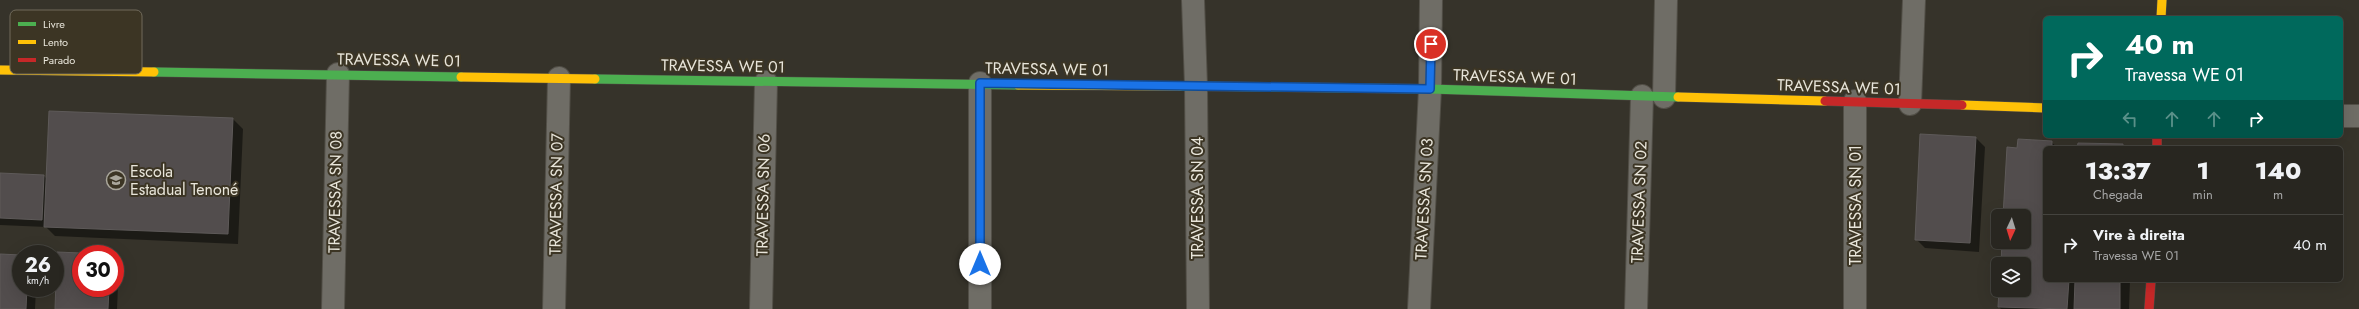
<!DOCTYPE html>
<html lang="pt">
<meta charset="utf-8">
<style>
body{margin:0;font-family:Jost,sans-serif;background:#302e29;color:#f1f3f6;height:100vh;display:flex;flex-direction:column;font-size:15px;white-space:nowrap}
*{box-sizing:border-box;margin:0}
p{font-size:13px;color:#a5a5a5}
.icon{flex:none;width:22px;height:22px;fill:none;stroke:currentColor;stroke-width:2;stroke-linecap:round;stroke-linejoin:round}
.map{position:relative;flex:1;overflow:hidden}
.drawer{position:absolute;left:2043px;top:146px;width:300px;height:136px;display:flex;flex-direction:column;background:#282620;border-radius:6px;box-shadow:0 4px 16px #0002,0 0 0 1px #44433e}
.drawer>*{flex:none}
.banner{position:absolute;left:2043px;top:16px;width:300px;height:122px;border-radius:6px;box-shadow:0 4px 16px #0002,0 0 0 1px #44433e;background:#00695c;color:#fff;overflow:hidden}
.needle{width:26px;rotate:184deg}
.tools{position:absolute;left:1991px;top:209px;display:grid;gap:8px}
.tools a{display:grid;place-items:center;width:40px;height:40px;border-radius:6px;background:#282620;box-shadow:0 4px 16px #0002,0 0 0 1px #44433e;font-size:20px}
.speed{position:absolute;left:12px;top:245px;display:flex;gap:8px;font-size:20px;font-weight:700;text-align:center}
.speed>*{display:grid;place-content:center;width:52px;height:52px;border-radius:50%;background:#282620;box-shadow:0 4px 16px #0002,0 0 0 1px #44433e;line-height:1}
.speed small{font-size:10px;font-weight:400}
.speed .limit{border:6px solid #d22;background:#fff;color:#111}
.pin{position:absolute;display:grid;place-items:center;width:34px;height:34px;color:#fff;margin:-17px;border:2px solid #fff;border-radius:50%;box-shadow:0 1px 4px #0007}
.me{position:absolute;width:44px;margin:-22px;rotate:0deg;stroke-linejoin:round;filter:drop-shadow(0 0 3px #0008)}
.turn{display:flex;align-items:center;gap:14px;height:84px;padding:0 16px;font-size:18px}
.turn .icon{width:52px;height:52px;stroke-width:2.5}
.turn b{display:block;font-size:28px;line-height:34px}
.lanes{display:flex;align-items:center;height:38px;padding:0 16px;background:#0003;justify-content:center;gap:20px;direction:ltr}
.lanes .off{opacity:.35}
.eta{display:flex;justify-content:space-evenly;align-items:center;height:68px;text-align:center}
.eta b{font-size:24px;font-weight:800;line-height:28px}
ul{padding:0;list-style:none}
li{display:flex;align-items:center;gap:12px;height:60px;padding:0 16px;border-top:1px solid #44433e}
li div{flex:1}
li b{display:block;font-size:15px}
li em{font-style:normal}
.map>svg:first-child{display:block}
.shadow{fill:#0007}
.building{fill:#524d4d;stroke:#5e5a59}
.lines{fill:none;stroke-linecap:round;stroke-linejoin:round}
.street-casing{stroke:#524f47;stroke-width:24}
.fast-casing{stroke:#524f47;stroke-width:10}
.slow-casing{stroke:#524f47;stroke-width:10}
.jam-casing{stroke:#524f47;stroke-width:10}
.street{stroke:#6f6d66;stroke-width:22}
.fast{stroke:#4caf50;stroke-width:9}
.slow{stroke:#ffc107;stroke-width:9}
.jam{stroke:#c62828;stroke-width:9}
.route-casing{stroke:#114b97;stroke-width:10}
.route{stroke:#1a73e8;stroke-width:7}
.labels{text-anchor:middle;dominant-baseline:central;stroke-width:4;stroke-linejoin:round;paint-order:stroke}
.street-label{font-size:16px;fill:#e8e5da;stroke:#3c3524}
.poi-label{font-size:16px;fill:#e8e5da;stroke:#3c3524;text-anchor:start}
.key{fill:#3c3524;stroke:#706a5b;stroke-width:1}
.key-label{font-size:11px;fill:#e8e5da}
</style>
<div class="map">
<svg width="2359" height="309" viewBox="0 0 2359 309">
<rect width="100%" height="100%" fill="#36332a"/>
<!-- shadow -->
<path class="shadow" d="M233 119 243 129 238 244 55 236 46 227 0 225V174L44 176 47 179Z
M1976 138 1985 147 1979 252 1925 248 1916 239Z
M2051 142 2058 148H2045V280H2130L2129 309H2001L1999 307 2000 290H2024V264H2002L2003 242H2024V216H2004L2018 149Z
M58 253 84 254H81V288H115V260L119 265 117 309H56Z
M0 255 21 256V288H36L35 309H0Z"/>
<!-- building -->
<path class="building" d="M49 111 233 118 228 234 44 227Z
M1920 134 1976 137 1970 243 1915 240Z
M2018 139 2052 141V148H2045V280H2069L2067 309 1998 307 1999 290H2024V264H2001L2002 242H2024V216H2003L2007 147 2017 148Z
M2078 143 2123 144V148H2077Z
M0 173 44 175 42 220 0 218Z
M57 252 104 254H81V288H109L108 309H55Z
M0 254 21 255V288H27L26 309H0Z
M2075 280H2120V309H2074Z"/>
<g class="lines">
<defs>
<path id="street" d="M1193 0 1196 86 1198 309
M1664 97 1666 0
M1910 104 1914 0
M2341 116H2359
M333 309 338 74
M554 309 559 78
M761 309 766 82
M980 309V83
M1419 309 1430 89 1431 0
M1636 309 1642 96
M1855 309V101"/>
<path id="fast" d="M154 72 461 77
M595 79 1018 85
M1180 86 1430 89 1678 97"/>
<path id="slow" d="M2161 18 2162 0
M0 70 154 72
M461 77 595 79
M1018 85 1180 86
M1678 97 1825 101
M1962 105 2045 108"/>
<path id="jam" d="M1825 101 1962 105
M2157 136V148
M2149 309 2151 280"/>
</defs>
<!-- street casing -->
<use href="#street" class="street-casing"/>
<!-- fast casing -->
<use href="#fast" class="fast-casing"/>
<!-- slow casing -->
<use href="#slow" class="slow-casing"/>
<!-- jam casing -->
<use href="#jam" class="jam-casing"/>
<!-- street -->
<use href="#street" class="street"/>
<!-- fast -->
<use href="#fast" class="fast"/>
<!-- slow -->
<use href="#slow" class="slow"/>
<!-- jam -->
<use href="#jam" class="jam"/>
</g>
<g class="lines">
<defs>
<path id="route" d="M980 264V83L1430 89 1431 44"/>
</defs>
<!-- route casing -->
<use href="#route" class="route-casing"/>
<!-- route -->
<use href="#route" class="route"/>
</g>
<!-- icons -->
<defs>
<symbol id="school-ring" viewBox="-11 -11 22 22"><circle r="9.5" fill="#3c3524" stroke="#aaa79c" stroke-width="1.5"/><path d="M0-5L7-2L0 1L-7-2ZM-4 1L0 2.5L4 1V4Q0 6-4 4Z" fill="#aaa79c"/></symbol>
</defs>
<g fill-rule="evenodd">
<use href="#school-ring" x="105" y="169" width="22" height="22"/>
</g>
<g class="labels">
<!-- street labels -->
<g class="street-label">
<text transform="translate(399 60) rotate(1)">TRAVESSA WE 01</text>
<text transform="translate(723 66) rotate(1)">TRAVESSA WE 01</text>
<text transform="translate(1047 69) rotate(1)">TRAVESSA WE 01</text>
<text transform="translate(1515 77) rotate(2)">TRAVESSA WE 01</text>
<text transform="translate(1839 87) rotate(2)">TRAVESSA WE 01</text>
<text transform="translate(335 192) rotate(-89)">TRAVESSA SN 08</text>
<text transform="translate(556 194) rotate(-89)">TRAVESSA SN 07</text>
<text transform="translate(763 195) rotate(-89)">TRAVESSA SN 06</text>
<text transform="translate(1197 198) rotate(-90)">TRAVESSA SN 04</text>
<text transform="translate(1424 199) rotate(-87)">TRAVESSA SN 03</text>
<text transform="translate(1639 202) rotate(-88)">TRAVESSA SN 02</text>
<text transform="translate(1855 205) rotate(-90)">TRAVESSA SN 01</text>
</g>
<!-- poi labels -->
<g class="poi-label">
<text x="130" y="171">Escola<tspan x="130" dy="18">Estadual Tenoné</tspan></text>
</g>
</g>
<!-- legend -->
<rect x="10" y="10" width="132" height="64" rx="6" class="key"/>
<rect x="18" y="22" width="18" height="4" fill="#4caf50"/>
<rect x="18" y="40" width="18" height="4" fill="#ffc107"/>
<rect x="18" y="58" width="18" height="4" fill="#c62828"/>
<g class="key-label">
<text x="43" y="28">Livre</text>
<text x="43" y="46">Lento</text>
<text x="43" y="64">Parado</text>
</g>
</svg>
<div class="tools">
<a><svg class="needle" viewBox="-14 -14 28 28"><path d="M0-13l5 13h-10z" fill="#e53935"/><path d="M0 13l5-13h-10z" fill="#a5a5a5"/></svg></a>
<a><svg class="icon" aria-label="layers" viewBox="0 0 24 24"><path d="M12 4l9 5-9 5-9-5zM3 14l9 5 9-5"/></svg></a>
</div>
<div class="speed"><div>26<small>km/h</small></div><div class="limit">30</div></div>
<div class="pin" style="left:1431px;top:44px;background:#d93025"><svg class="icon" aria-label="arrive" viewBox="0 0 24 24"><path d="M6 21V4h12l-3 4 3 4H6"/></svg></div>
<svg class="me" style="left:980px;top:264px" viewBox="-20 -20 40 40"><circle r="19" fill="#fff"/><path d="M0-13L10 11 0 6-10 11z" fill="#1a73e8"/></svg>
<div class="banner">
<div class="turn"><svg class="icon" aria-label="right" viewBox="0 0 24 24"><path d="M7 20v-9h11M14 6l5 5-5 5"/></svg><div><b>40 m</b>Travessa WE 01</div></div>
<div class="lanes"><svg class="icon off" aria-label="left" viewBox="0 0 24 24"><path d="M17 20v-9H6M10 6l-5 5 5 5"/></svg><svg class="icon off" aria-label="ahead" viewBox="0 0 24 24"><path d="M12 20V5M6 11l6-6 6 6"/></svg><svg class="icon off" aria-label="ahead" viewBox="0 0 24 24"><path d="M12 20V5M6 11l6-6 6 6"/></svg><svg class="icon" aria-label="right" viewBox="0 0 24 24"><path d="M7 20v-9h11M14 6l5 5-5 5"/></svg></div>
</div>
<section class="drawer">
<div class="eta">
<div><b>13:37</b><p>Chegada</p></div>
<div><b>1</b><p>min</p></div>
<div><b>140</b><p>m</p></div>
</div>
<ul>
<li><svg class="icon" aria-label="right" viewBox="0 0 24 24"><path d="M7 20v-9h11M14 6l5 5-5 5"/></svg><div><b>Vire à direita</b><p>Travessa WE 01</p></div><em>40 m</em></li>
</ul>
</section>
</div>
